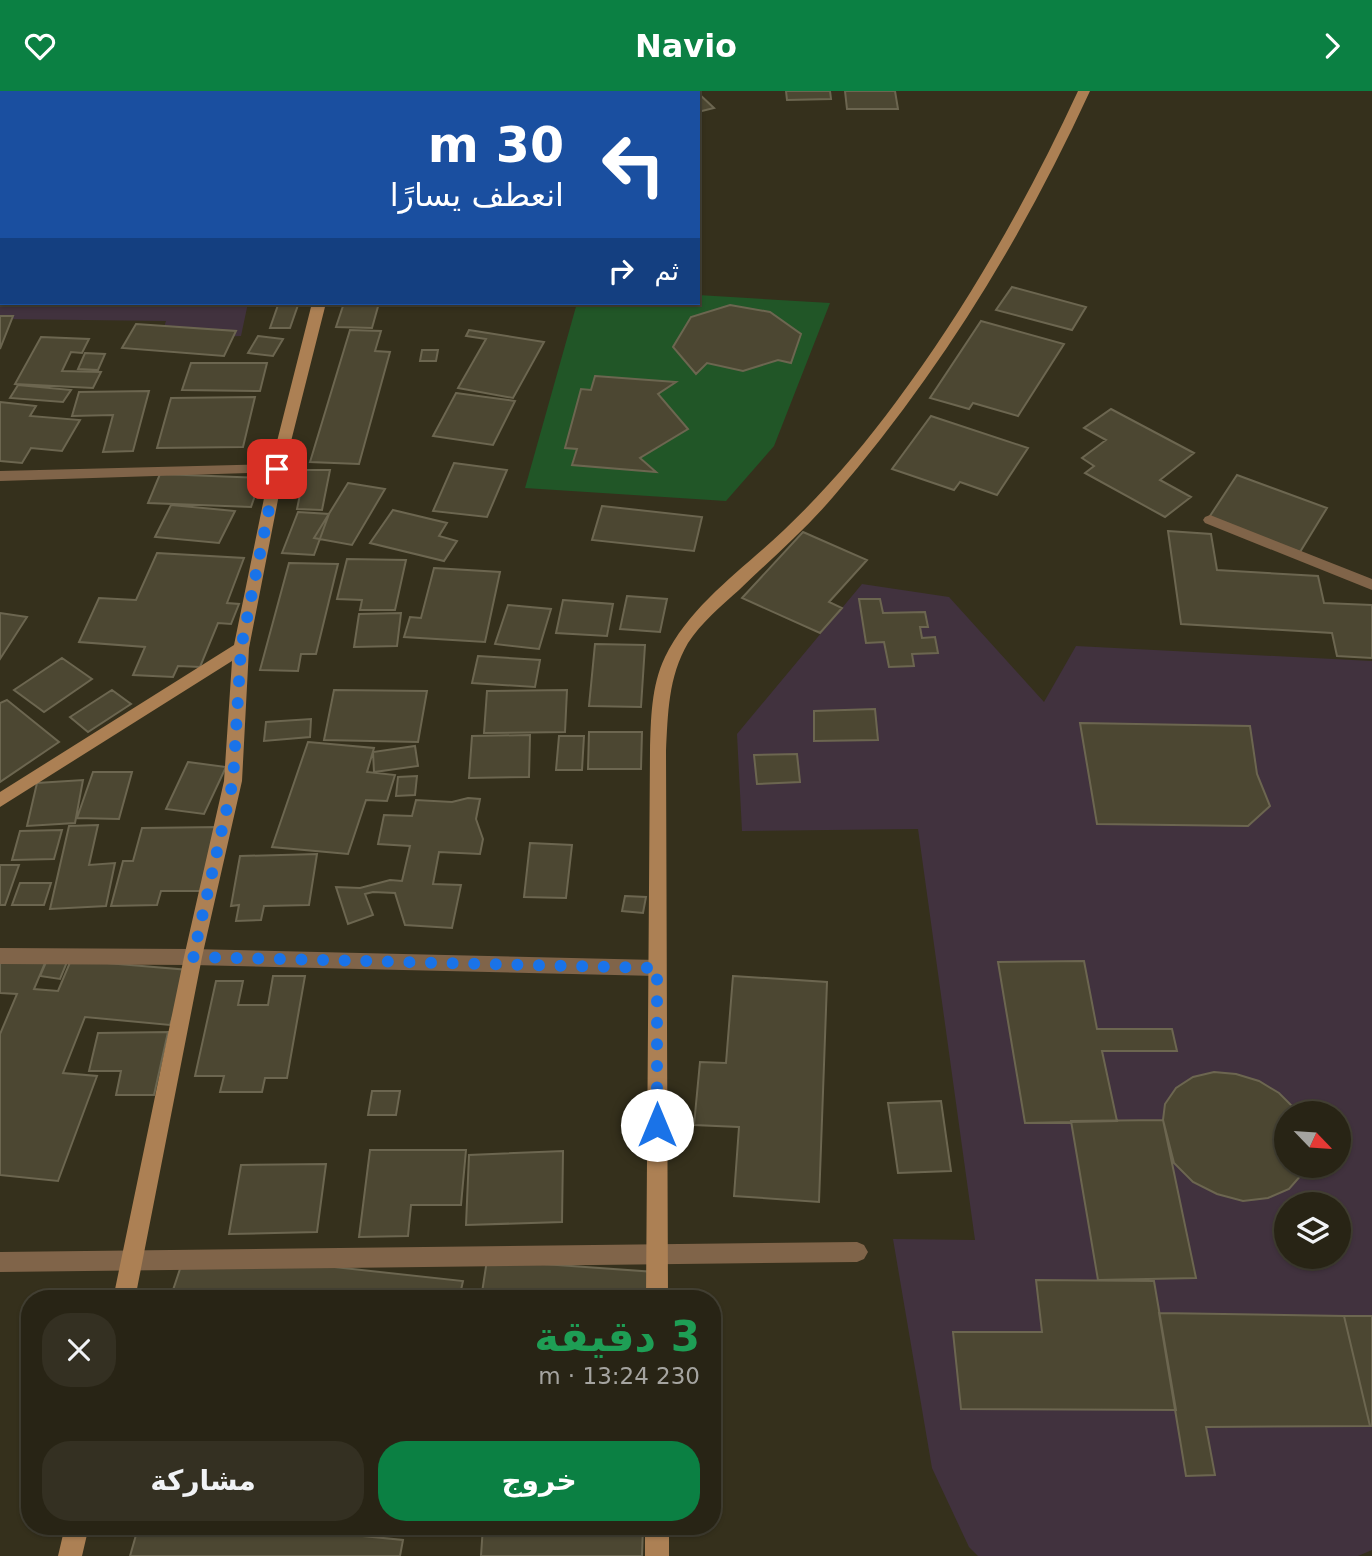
<!DOCTYPE html>
<html lang="ar">
<meta charset="utf-8">
<style>
body{margin:0;font-family:"DejaVu Sans",Cairo,sans-serif;background:#343022;color:#f1f3f6;direction:rtl;height:100vh;display:flex;flex-direction:column;font-size:26px;white-space:nowrap}
*{box-sizing:border-box;margin:0}
p{font-size:23px;color:#a5a4a0}
.icon{flex:none;width:38px;height:38px;fill:none;stroke:currentColor;stroke-width:2;stroke-linecap:round;stroke-linejoin:round}
.map{position:relative;flex:1;overflow:hidden;direction:ltr}
.side{position:absolute;left:21px;top:1199px;width:700px;height:245px;display:flex;flex-direction:column;background:#282415;border-radius:28px;box-shadow:0 2px 5px #0004,0 0 0 2px #444134;direction:rtl}
.side>*{flex:none}
.hud{position:absolute;left:0px;top:0px;width:700px;height:214px;box-shadow:0 2px 5px #0004,0 0 0 2px #444134;direction:rtl;background:#1a4fa0;color:#fff;overflow:hidden}
.needle{width:46px;rotate:115deg}
.fabs{position:absolute;left:1274px;top:1010px;display:grid;gap:14px}
.fabs a{display:grid;place-items:center;width:77px;height:77px;border-radius:50%;background:#282415;box-shadow:0 2px 5px #0004,0 0 0 2px #444134;font-size:35px}
.pin{position:absolute;display:grid;place-items:center;width:60px;height:60px;color:#fff;margin:-30px;border-radius:14px;box-shadow:0 4px 10px #0006}
.me{position:absolute;width:77px;margin:-38px;rotate:0deg;stroke-linejoin:round;filter:drop-shadow(0 0 5px #0008)}
.turn{display:flex;align-items:center;gap:24px;height:147px;padding:0 21px;font-size:32px}
.turn .icon{width:91px;height:91px;stroke-width:2.5}
.turn b{display:block;font-size:49px;line-height:60px}
.then{display:flex;align-items:center;height:66px;padding:0 21px;background:#0003;gap:14px;font-size:26px}
.round{display:grid;place-items:center;flex:none;width:74px;height:74px;border-radius:28px;background:#343022}
.head{display:flex;align-items:center;justify-content:space-between;height:119px;padding:0 21px}
h1{font-size:42px;font-weight:800;line-height:52px;color:#1e9e55}
.primary-button{display:flex;gap:14px;margin-top:auto;padding:14px 21px}
.primary-button a{flex:1;height:80px;border-radius:28px;background:#0b8043;color:#fff;font-size:28px;font-weight:800;line-height:80px;text-align:center}
.primary-button a+a{background:#343022;color:#f1f3f6}
header{display:flex;justify-content:space-between;align-items:center;height:91px;padding:0 21px;background:#0b8043;color:#fff;font-size:32px;font-weight:800}
.map>svg:first-child{display:block}
.education{fill:#41323e;fill-rule:evenodd}
.green{fill:#215627}
.building{fill:#4c4732;stroke:#6c6650;stroke-width:2}
.lines{fill:none;stroke-linecap:round;stroke-linejoin:round}
.street{fill:#806449;fill-rule:evenodd}
.secondary{fill:#ac8054;fill-rule:evenodd}
.route{stroke:#1a73e8;stroke-width:12;stroke-dasharray:0 21.6}
</style>
<header><svg class="icon" aria-label="forward" viewBox="0 0 24 24"><path d="M9 5l7 7-7 7"/></svg>Navio<svg class="icon" aria-label="heart" viewBox="0 0 24 24"><path d="M12 20l-8-8c-3-5 5-10 8-4 3-6 11-1 8 4z"/></svg></header>
<div class="map">
<svg width="1372" height="1465" viewBox="0 0 1372 1465">
<rect width="100%" height="100%" fill="#35301c"/>
<!-- education -->
<path class="education" d="M0 0 171 2H2V212H248L241 245 160 248 166 230 0 228Z
M862 493 949 506 1044 611 1076 555 1372 570V1459L1358 1465H978L969 1456 932 1377 893 1148 975 1149 918 738 742 740 737 643ZM1286 1022H1339V1074H1286ZM1286 1113H1339V1166H1286Z"/>
<!-- green -->
<path class="green" d="M698 204 830 212 774 355 726 410 525 397 577 212H698Z"/>
<!-- building -->
<path class="building" d="M212 0H334V1L211 2Z
M570 0H696L698 2H563Z
M786 0H830L831 8 787 9Z
M845 0H895L898 18H847Z
M698 2 714 17 698 21Z
M1012 196 1086 216 1072 239 996 219Z
M344 212H379L372 237 336 236Z
M278 214H298L290 237H270Z
M730 214 770 221 801 243 791 272 778 269 743 280 707 272 696 283 673 256 691 226Z
M0 225H13L0 258Z
M981 230 1064 253 1018 325 973 312 969 318 930 307Z
M136 233 236 240 224 265 122 257Z
M350 239 381 240 375 260 390 261 359 373 310 371Z
M469 239 544 251 513 307 458 297 486 248 466 245Z
M258 245 283 248 273 265 248 262Z
M41 246 89 248 82 262 71 261 62 280 101 281 93 297 15 293Z
M422 259H438L436 270H420Z
M85 262 105 263 98 279 78 278Z
M191 272H267L260 300 182 299Z
M595 285 676 291 658 303 688 338 640 367 656 381 572 374 577 358 565 357 581 298 591 299Z
M18 294 71 299 63 311 10 307Z
M149 300 133 360 103 361 113 324 72 325 79 301Z
M456 302 515 310 493 354 433 345Z
M255 306 243 356 157 357 171 307Z
M0 311 36 315 30 325 80 329 62 360 31 357 22 372 0 370Z
M1111 318 1194 362 1160 389 1191 406 1165 426 1085 382 1094 375 1082 367 1106 349 1084 337Z
M931 325 1028 357 997 404 960 391 954 399 892 378Z
M454 372 507 379 487 426 433 420Z
M305 379H330L322 419 297 418Z
M160 383 261 387 251 416 148 412Z
M1237 384 1327 417 1300 461 1208 428Z
M348 392 385 398 352 454 314 447Z
M171 414 235 420 219 452 155 446Z
M602 415 702 426 694 460 592 449Z
M393 419 447 432 439 445 457 450 444 470 370 452Z
M298 421 329 423 314 464 282 462Z
M1168 440 1211 443 1217 479 1318 485 1324 512 1372 514V567L1337 565 1332 542 1181 533Z
M803 441 867 469 829 511 842 517 820 542 742 507Z
M157 462 244 467 227 512 239 513 231 533 218 532 200 576 178 575 173 586 133 584 145 556 79 551 99 507 136 509Z
M347 468 406 469 395 519H360L362 509 337 508Z
M289 472 338 473 316 563H301L298 580 260 579Z
M434 477 500 481 485 551 404 546 410 526 421 527Z
M627 505 667 508 660 541 620 538Z
M859 508H880L883 522 925 521 928 536H920L922 547 935 546 938 562 912 563 914 575 889 576 884 551 866 552Z
M563 509 613 513 607 545 556 542Z
M508 514 551 518 539 558 495 553Z
M0 522 27 526 0 568Z
M401 522 397 555 354 556 359 523Z
M595 553 645 554 641 616 589 615Z
M478 565 540 569 535 596 472 592Z
M62 567 92 588 44 621 14 599Z
M112 599 131 613 88 641 70 626Z
M334 599 427 600 418 651 324 649Z
M567 599 565 641 484 642 487 600Z
M7 609 59 651 0 691V612Z
M875 618 878 649 814 650V620Z
M311 628 310 646 264 650 266 631Z
M1080 632 1250 635 1257 683 1270 715 1248 735 1097 733Z
M589 641H642L641 678H588Z
M530 644 529 686 469 687 472 645Z
M559 645H584L582 679H556Z
M308 651 374 657 367 681 395 684 387 710 366 709 348 763 272 756Z
M415 655 418 675 374 681 373 661Z
M797 663 800 691 757 693 754 664Z
M188 671 226 676 204 723 166 718Z
M93 681H132L119 728 77 727Z
M417 685 415 704 396 705 398 686Z
M83 689 75 732 27 735 37 692Z
M468 707 480 708 476 728 483 748 480 763 439 761 433 793 461 794 452 837 405 834 395 802 373 801 365 803 373 824 348 833 336 796 360 797 390 789 402 790 410 755 378 753 384 724 412 725 416 709 452 711Z
M98 734 89 774 115 772 106 815 50 818 69 735Z
M219 736 205 800H161L157 814 111 815 123 770H133L142 737Z
M62 739 54 768 12 769 20 740Z
M530 752 572 754 566 807 524 806Z
M317 763 309 814 264 815 261 829 236 830 239 814 231 815 240 765Z
M0 774H19L5 814H0Z
M20 792H51L44 814H12Z
M625 805 646 806 643 822 622 820Z
M0 868 45 872 34 898 58 900 71 869 189 879 170 934 85 926 63 982 97 985 58 1090 0 1084V943L17 903 0 902Z
M47 869 67 871 60 888 40 885Z
M1084 870 1097 938H1172L1177 960H1102L1117 1030 1025 1032 998 871Z
M273 885H305L287 987H265L262 1001H220L224 985H195L216 890H243L238 914H268Z
M733 885 827 891 819 1111 734 1105 739 1036 694 1034 700 971 726 972Z
M168 941 154 1004H116L121 980H89L98 942Z
M1214 981 1236 983 1259 990 1279 1002 1296 1019 1297 1022H1286V1074H1305L1303 1082 1289 1098 1268 1107 1243 1110 1217 1103 1193 1091 1174 1072 1163 1029 1165 1013 1176 997 1193 986Z
M372 1000H400L396 1024H368Z
M941 1010 951 1080 898 1082 888 1012Z
M1163 1029 1196 1187 1098 1189 1071 1030Z
M370 1059H466L461 1114H411L408 1145 359 1146Z
M563 1060 562 1131 466 1134 469 1064Z
M326 1073 317 1141 229 1143 241 1074Z
M186 1160 463 1190 459 1208H170Z
M487 1169 655 1181 653 1208H481Z
M1036 1189 1154 1190 1176 1319 961 1318 953 1241H1042Z
M1159 1222 1344 1225 1370 1335 1206 1336 1215 1384 1186 1385Z
M1344 1225H1372V1335H1370Z
M128 1435H344L343 1443 403 1449 400 1465H130L138 1437Z
M483 1435H643L642 1465H481Z"/>
<g class="lines">
<!-- street -->
<path class="street" d="M351 0H363L364 2H353Z
M277 373 282 375 284 378 282 381 0 390V380Z
M1210 424 1372 488V499L1205 432 1203 429 1205 426Z
M0 857 193 858 657 869 664 872 666 877 664 882 657 885 193 874 0 873Z
M857 1151 864 1154 868 1161 864 1168 857 1171 0 1181V1161Z"/>
<!-- secondary -->
<path class="secondary" d="M380 0H392L379 2Z
M1078 0H1090C1022 148 939 283 833 406 805 439 771 468 739 499 721 515 701 532 688 552 668 586 668 623 666 660L668 1208H646L650 660C651 628 651 595 665 566 690 514 743 478 784 439 825 400 862 357 896 311 968 214 1027 110 1078 0Z
M312 212H326L284 378 249 557 242 690 202 866 135 1208H113L184 866 224 690 232 570 0 716V701L234 554 270 378Z
M65 1435H89L82 1465H58Z
M645 1435H669V1465H645Z"/>
</g>
<g class="lines">
<!-- route -->
<path class="route" d="M277 378 241 557 233 690 193 866 657 877V1034"/>
</g>
</svg>
<div class="fabs">
<a><svg class="needle" viewBox="-14 -14 28 28"><path d="M0-13l5 13h-10z" fill="#e53935"/><path d="M0 13l5-13h-10z" fill="#a5a4a0"/></svg></a>
<a><svg class="icon" aria-label="layers" viewBox="0 0 24 24"><path d="M12 4l9 5-9 5-9-5zM3 14l9 5 9-5"/></svg></a>
</div>
<div class="pin" style="left:277px;top:378px;background:#d93025"><svg class="icon" aria-label="arrive" viewBox="0 0 24 24"><path d="M6 21V4h12l-3 4 3 4H6"/></svg></div>
<svg class="me" style="left:657px;top:1034px" viewBox="-20 -20 40 40"><circle r="19" fill="#fff"/><path d="M0-13L10 11 0 6-10 11z" fill="#1a73e8"/></svg>
<div class="hud">
<div class="turn"><svg class="icon" aria-label="left" viewBox="0 0 24 24"><path d="M17 20v-9H6M10 6l-5 5 5 5"/></svg><div><b>30 m</b>انعطف يسارًا</div></div>
<div class="then">ثم<svg class="icon" aria-label="right" viewBox="0 0 24 24"><path d="M7 20v-9h11M14 6l5 5-5 5"/></svg></div>
</div>
<section class="side">
<div class="head"><div><h1>3 دقيقة</h1><p>230 m · 13:24</p></div><a class="round"><svg class="icon" aria-label="close" viewBox="0 0 24 24"><path d="M6 6l12 12M18 6L6 18"/></svg></a></div>
<div class="primary-button"><a>خروج</a><a>مشاركة</a></div>
</section>
</div>
